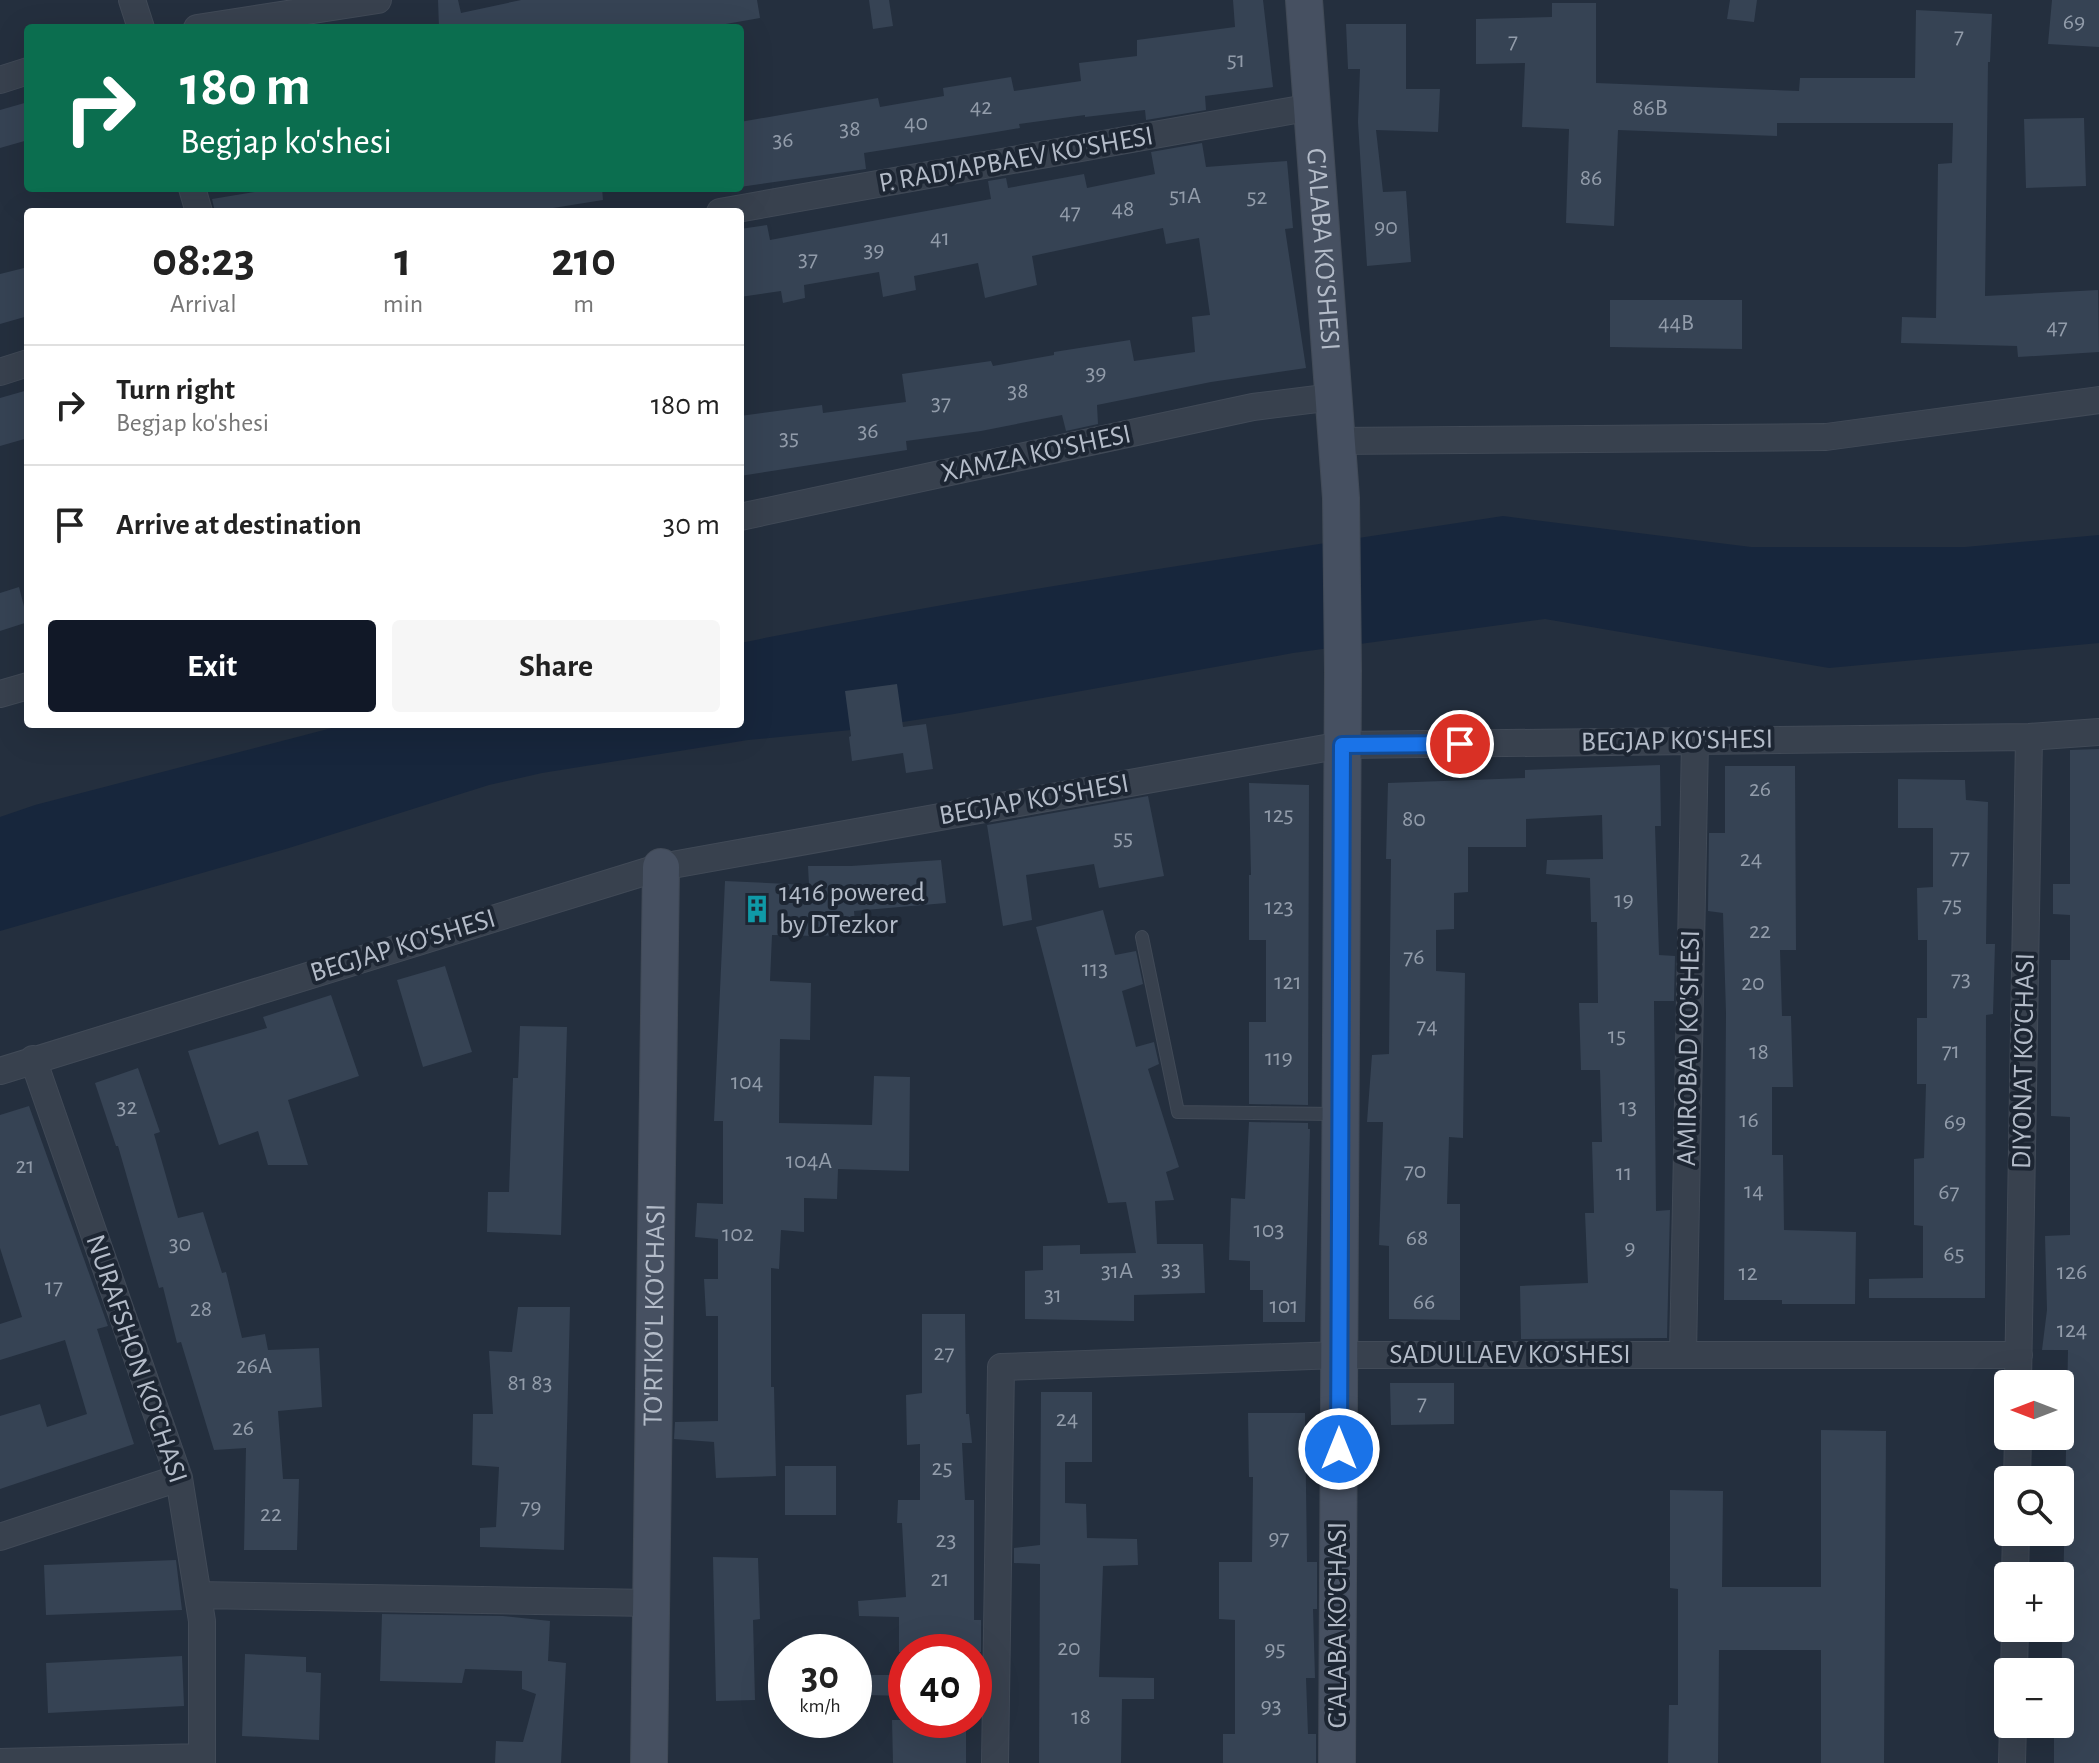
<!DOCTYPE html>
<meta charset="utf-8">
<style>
body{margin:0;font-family:"Alegreya Sans",sans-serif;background:#f6f6f6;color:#222;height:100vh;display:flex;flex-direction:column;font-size:30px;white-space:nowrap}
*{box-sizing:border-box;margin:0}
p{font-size:26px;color:#767676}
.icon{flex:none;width:44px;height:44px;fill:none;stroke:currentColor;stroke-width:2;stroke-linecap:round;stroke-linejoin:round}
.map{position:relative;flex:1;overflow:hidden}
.side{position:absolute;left:24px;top:208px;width:720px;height:520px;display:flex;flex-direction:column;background:#fff;border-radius:8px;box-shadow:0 8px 32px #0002}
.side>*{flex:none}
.banner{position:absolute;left:24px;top:24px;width:720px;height:168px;border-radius:8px;box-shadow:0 8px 32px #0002;background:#0b6e4f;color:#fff;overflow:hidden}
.needle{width:52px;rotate:270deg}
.tools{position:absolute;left:1994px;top:1370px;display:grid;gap:16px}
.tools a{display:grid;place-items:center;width:80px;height:80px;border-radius:8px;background:#fff;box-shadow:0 8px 32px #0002;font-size:40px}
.speed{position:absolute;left:768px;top:1634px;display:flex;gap:16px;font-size:40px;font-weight:700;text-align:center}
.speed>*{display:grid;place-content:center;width:104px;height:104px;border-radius:50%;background:#fff;box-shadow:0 8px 32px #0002;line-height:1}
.speed small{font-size:20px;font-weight:400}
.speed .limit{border:12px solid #d22;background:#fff;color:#111}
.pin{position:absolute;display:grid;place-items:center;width:68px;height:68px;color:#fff;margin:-34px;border:4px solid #fff;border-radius:50%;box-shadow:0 2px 8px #0007}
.me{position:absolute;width:88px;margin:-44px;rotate:0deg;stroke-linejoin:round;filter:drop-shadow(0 0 6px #0008)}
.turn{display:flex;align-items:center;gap:28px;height:168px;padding:0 24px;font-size:36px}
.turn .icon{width:104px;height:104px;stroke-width:2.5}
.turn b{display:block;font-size:56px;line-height:68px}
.eta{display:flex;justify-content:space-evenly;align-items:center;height:136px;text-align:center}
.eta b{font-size:48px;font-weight:600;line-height:56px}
.button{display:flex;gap:16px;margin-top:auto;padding:16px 24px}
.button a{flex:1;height:92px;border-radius:8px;background:#111827;color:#fff;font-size:32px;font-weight:600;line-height:92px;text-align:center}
.button a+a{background:#f6f6f6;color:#222}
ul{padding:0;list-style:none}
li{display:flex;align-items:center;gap:24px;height:120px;padding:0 24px;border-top:2px solid #e0e0e0}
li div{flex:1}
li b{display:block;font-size:30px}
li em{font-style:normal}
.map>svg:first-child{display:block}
.water{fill:#17263c}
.building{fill:#364354}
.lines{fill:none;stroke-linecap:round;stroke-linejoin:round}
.lane-casing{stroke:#414a57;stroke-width:14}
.street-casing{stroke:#414a57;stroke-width:28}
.secondary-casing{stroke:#414a57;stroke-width:38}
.lane{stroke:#38414e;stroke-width:12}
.street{stroke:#38414e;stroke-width:26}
.secondary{stroke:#465061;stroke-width:36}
.route-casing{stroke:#114b97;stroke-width:20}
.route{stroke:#1a73e8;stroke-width:14}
.labels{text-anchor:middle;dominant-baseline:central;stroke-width:8;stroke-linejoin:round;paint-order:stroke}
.number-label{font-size:24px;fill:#929caa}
.street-label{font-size:28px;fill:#b4bcc9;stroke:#1d2633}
.poi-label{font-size:28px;fill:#b4bcc9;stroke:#1d2633;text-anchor:start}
</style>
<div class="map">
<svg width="2099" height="1763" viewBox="0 0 2099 1763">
<rect width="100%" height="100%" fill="#242f3e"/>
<!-- water -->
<path class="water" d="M1503 516 1751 547H1965L2099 535V643L1829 668 1545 619 1293 653 954 714 851 730 748 740 542 773 489 785 289 848 0 931V817L35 805 347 724H740V643C993 592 1248 555 1503 516Z"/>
<!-- building -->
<path class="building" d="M438 0H458L461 13 521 0H757L760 18 703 28H439Z
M869 0H889L893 26 873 29Z
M1233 0H1263L1273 87 1205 96 1206 110 1146 120 1145 110 1085 117V115L1019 124 1020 128 996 132 864 153 866 169 740 187V122L878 98 880 107 944 96 943 88 1011 77 1014 91 1081 81 1079 63 1137 56V40L1235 27Z
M1730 0H1757L1754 22 1727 19Z
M2052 0H2099V47L2048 44Z
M1552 3H1596V83L1799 91 1800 78H1915L1916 10 1992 14 1990 62H1988L1985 296 2098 290 2099 352 2018 357 2017 346 1901 343 1902 317 1936 318 1938 164 1952 163 1953 123H1777V136L1618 130 1614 226 1566 223 1569 129 1522 127 1525 63 1476 64V19L1552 17Z
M1346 24H1406V89H1440L1438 132 1376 130 1383 192 1406 191 1411 262 1367 266 1358 122 1360 69H1348Z
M28 102V140L0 148V110Z
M2084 118 2086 186 2026 188 2024 119Z
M1202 143 1206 167 1287 161 1293 228 1285 229 1306 368 1211 382 1097 405 1098 424 1066 431 1062 415 981 431 906 441 907 450 740 476V416L822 405 823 413 906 402 902 374 991 361 993 366 1054 355V352L1130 340 1134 361 1195 352 1192 317 1210 315 1199 238 1166 244 1163 228 1032 256 1037 285 985 298 978 263 914 276 916 290 883 297 879 272 804 285 805 298 783 303 781 291 740 297V229L767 225 770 240 991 199 988 181 1006 178 1008 188 1084 174 1087 188 1155 174 1151 152Z
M278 188H602L603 200 528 212H215L212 199Z
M28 267V316L0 324V274Z
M1610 300H1742V349L1610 347Z
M28 390V438L0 446V398Z
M19 587 28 622 0 631V593Z
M897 684 903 727 926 724 933 769 906 773 903 753 852 761 849 737 851 736 845 691Z
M2099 749V1763H2054V1724H2060L2061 1699 2068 1350H2042L2047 1310 2045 1236 2070 1235V1117L2051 1116V960H2070V915L2053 914V884H2070V750Z
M1660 765 1661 826H1655L1659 955 1675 956 1674 1001H1654L1656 1211 1670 1210 1667 1338 1521 1339 1520 1286 1588 1283 1585 1213H1594L1592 1142H1602L1600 1070H1581L1579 1003H1598L1597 922H1591L1590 878 1546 874 1547 860 1603 859 1602 815 1526 819V847H1468V892L1454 893V929L1436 930V971L1465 973 1463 1138 1449 1137 1447 1204H1460V1320L1389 1319V1246L1379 1245 1383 1122H1367L1372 1055 1389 1054 1391 859H1386L1388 783 1525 778V770Z
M1725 766H1795L1796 950H1780L1782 1016H1791L1793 1087H1772V1155H1783L1784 1230 1856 1232 1855 1304H1782V1300H1724L1726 1013 1723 913 1708 911 1709 833H1725Z
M1898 779 1965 780 1966 800 1988 802 1986 944H1995L1993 1014 1986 1015 1985 1298H1869V1279L1923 1278V1226L1914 1225V1159L1924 1158 1926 1084H1917V1018H1927V940H1918L1917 888 1933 887V828H1898Z
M1249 783 1309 785 1308 1105 1249 1104V1022H1266V940H1249V875H1251Z
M1148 796 1164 876 1099 888 1094 864 1026 875 1032 920 1003 926 987 825Z
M941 860 946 903 854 911 856 934 818 936 772 935 770 981 811 983 810 1040 780 1039 779 1123 872 1125 874 1076 910 1077 909 1171 838 1169 837 1199 804 1198V1232L781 1230 779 1269 771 1268V1387H774L776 1476 716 1478 714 1442 674 1439 675 1422 718 1421V1316H706L704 1279H718V1239L695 1237 697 1203 723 1204V1121H714L725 881 809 885 808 866H851Z
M1103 910 1115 955 1136 951 1143 984 1122 991 1136 1047 1154 1042 1159 1064 1148 1069 1179 1167 1166 1172 1174 1200 1155 1201 1157 1244H1203L1205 1293 1134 1295V1321L1025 1319V1271L1043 1270V1246L1080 1245V1254L1136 1253 1126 1202 1108 1203 1036 927Z
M445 966 472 1052 423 1067 397 980Z
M331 995 359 1076 288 1100 308 1165H268L258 1131 219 1145 188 1051 267 1028 263 1017Z
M520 1026 567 1027 561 1235 487 1232 488 1192H509L513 1078H518Z
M138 1068 160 1132 154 1134 178 1218 203 1212 222 1273 226 1272 242 1338 265 1334 268 1350 319 1348 322 1407 278 1411 283 1479H299L297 1550H244L246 1448 214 1450 181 1342 177 1343 163 1287 159 1288 118 1146H116L95 1083Z
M29 1106 108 1326 97 1329 134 1444 0 1489V1416L40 1404 47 1427 87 1414 65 1340 0 1360V1324L22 1317 0 1248V1115Z
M1249 1122 1308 1123V1129H1310L1305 1322H1263V1290H1250V1261L1229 1260 1231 1198 1245 1199Z
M518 1307H570L564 1550 480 1547V1528L496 1527 499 1467 472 1465 473 1414H493L489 1351 512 1352Z
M922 1314H965L966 1414H969L972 1443H962L965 1500H974V1620H981V1652H899V1617L859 1616 858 1601 906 1597 902 1523H897L898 1500H920V1444L907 1445 906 1395 922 1393Z
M1390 1383H1454V1424L1391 1425Z
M1041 1392H1092V1462H1065V1503L1086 1504 1087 1538 1137 1539 1138 1565 1103 1566 1099 1677 1154 1678V1699H1122L1121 1763H1039L1040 1564 1014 1563V1548L1040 1545Z
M1248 1413H1305L1307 1562H1317V1609H1313L1315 1678H1306L1308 1734H1316V1763H1223V1734H1235V1620L1219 1619V1562H1252L1253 1477H1249Z
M1821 1430 1886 1431 1884 1763H1821V1650H1719L1718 1763H1668L1669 1705H1678V1589L1670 1588V1490L1723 1491 1722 1587H1821Z
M785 1466H836V1515H785Z
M713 1557 758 1558 760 1619 753 1620 755 1700 716 1701Z
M176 1560 182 1610 46 1615 44 1565Z
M382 1614 503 1616 550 1621 548 1661 566 1663 561 1763H495L496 1741 523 1742 536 1694 522 1689V1671L465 1669 462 1683 380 1681Z
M245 1654 306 1657V1672L321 1673 319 1740 242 1736Z
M182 1656 184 1706 48 1713 46 1663Z
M865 1675H906V1696L866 1695Z
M892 1720H966V1763H893Z"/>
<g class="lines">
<defs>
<path id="lane" d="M1142 937 1178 1112 1337 1114"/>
<path id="street" d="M132 0 141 28
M197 28 378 0
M0 80 28 71
M192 188 199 212
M720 212 1312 107
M0 372 28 363
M1336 441 1826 437 2099 400
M740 517 1253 407 1333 397
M0 694 28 686
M33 1059 179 1478 202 1621V1763
M0 1071 661 867 1342 745 2029 737 2099 732
M1683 1355 1695 741
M2018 1384 2029 737
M2017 1480 2018 1436
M0 1537 179 1478
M2015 1576 2016 1532
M198 1595 650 1603
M2014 1672 2015 1628
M0 1762 202 1757
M995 1763 1001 1367 1339 1355H2019
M2012 1763 2013 1724"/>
<g id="secondary">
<path id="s1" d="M1304 0 1341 498 1343 671 1337 1763"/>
<path id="s2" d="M649 1763 661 867"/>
</g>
</defs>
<!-- lane casing -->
<use href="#lane" class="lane-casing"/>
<!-- street casing -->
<use href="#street" class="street-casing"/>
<!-- secondary casing -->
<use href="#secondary" class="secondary-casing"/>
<!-- lane -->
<use href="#lane" class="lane"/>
<!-- street -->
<use href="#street" class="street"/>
<!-- secondary -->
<use href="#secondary" class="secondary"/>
</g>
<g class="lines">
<defs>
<path id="route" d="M1339 1449 1342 745 1460 744"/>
</defs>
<!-- route casing -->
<use href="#route" class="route-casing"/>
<!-- route -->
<use href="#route" class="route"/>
</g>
<!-- icons -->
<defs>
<symbol id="building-bare" viewBox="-9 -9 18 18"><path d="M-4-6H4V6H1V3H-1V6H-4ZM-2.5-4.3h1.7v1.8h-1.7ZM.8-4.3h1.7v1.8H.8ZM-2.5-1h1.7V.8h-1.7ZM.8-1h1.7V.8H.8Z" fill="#0f9aa8" stroke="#1d2633" stroke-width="2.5" paint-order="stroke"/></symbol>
</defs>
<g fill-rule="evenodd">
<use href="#building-bare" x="737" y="889" width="40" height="40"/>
</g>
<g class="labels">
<!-- number labels -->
<g class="number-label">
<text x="2074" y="22">69</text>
<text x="1959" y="36">7</text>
<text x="1513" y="41">7</text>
<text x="1236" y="60">51</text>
<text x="981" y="107">42</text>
<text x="1650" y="108">86B</text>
<text x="916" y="123">40</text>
<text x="850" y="129">38</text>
<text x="783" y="140">36</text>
<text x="1591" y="178">86</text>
<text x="1185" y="196">51A</text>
<text x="1257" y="197">52</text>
<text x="1123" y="209">48</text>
<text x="1070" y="212">47</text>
<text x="1386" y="227">90</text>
<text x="940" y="238">41</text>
<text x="874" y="250">39</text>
<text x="808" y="259">37</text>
<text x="1676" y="323">44B</text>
<text x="2057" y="327">47</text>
<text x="1096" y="373">39</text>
<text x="1018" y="391">38</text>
<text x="941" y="403">37</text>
<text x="868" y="431">36</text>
<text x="789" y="438">35</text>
<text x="1760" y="789">26</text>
<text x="1279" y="815">125</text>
<text x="1414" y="819">80</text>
<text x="1123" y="838">55</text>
<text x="1960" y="857">77</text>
<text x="1751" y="859">24</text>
<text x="1624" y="900">19</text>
<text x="1952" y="905">75</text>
<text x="1279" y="907">123</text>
<text x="1760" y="931">22</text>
<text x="1414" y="957">76</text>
<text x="1095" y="969">113</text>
<text x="1961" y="979">73</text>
<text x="1288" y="982">121</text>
<text x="1753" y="983">20</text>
<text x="1427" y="1026">74</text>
<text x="1617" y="1036">15</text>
<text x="1951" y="1051">71</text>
<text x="1759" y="1052">18</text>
<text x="1279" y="1058">119</text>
<text x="747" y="1082">104</text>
<text x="127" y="1107">32</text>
<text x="1628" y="1107">13</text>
<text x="1749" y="1120">16</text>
<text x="1955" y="1122">69</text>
<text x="809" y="1161">104A</text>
<text x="25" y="1166">21</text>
<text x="1415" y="1171">70</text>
<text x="1624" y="1173">11</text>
<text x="1754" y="1191">14</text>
<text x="1949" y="1192">67</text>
<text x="1269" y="1230">103</text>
<text x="738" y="1234">102</text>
<text x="1417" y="1238">68</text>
<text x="180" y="1244">30</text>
<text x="1630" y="1248">9</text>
<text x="1954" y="1254">65</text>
<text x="1171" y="1269">33</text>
<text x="1117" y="1271">31A</text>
<text x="2072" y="1272">126</text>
<text x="1748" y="1273">12</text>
<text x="54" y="1287">17</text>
<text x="1053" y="1295">31</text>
<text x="1424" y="1302">66</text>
<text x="1284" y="1306">101</text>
<text x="201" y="1309">28</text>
<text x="2072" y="1330">124</text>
<text x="944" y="1353">27</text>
<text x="254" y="1366">26A</text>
<text x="530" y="1383">81 83</text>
<text x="1422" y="1403">7</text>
<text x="1067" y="1419">24</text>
<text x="243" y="1428">26</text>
<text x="942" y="1468">25</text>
<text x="531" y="1507">79</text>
<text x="271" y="1514">22</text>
<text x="1279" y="1538">97</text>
<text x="946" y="1540">23</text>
<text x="940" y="1579">21</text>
<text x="1069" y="1648">20</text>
<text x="1275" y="1649">95</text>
<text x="1271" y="1706">93</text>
<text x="1081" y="1717">18</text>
</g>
<!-- street labels -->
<g class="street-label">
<text transform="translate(1016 160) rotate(-10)">P. RADJAPBAEV KO'SHESI</text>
<text stroke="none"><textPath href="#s1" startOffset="250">G'ALABA KO'SHESI</textPath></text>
<text transform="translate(1036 454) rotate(-12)">XAMZA KO'SHESI</text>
<text transform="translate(1677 741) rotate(-1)">BEGJAP KO'SHESI</text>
<text transform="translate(1034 800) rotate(-10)">BEGJAP KO'SHESI</text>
<text transform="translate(403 946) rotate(-17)">BEGJAP KO'SHESI</text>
<text transform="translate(1689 1048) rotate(-89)">AMIROBAD KO'SHESI</text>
<text transform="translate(2024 1061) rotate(-89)">DIYONAT KO'CHASI</text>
<text stroke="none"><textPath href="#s2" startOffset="448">TO'RTKO'L KO'CHASI</textPath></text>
<text x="1510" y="1355">SADULLAEV KO'SHESI</text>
<text transform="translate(136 1359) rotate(71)">NURAFSHON KO'CHASI</text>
<text transform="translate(1338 1625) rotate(-90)">G'ALABA KO'CHASI</text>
</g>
<!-- poi labels -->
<g class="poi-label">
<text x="779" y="893">1416 powered<tspan x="779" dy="32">by DTezkor</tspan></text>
</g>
</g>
</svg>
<div class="tools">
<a><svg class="needle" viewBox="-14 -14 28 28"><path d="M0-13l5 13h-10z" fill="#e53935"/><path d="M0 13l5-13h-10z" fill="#767676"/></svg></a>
<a><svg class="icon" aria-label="search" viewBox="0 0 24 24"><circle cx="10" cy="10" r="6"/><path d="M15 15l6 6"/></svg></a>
<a>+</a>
<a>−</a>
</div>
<div class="speed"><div>30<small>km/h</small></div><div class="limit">40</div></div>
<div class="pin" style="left:1460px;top:744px;background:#d93025"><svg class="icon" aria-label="arrive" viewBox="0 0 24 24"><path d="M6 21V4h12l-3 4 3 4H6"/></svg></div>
<svg class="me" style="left:1339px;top:1449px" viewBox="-20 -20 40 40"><circle r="17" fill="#1a73e8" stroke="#fff" stroke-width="3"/><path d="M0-11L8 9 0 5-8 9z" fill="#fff"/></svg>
<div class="banner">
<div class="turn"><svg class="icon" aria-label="right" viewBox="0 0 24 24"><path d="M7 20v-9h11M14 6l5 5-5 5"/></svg><div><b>180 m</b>Begjap ko'shesi</div></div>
</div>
<section class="side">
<div class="eta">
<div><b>08:23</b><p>Arrival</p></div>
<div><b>1</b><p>min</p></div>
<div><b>210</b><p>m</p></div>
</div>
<ul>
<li><svg class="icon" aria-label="right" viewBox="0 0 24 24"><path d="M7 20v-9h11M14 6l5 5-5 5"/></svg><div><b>Turn right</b><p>Begjap ko'shesi</p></div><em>180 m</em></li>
<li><svg class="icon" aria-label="arrive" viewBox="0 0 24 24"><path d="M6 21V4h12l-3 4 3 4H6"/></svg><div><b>Arrive at destination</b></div><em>30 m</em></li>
</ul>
<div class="button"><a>Exit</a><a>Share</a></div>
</section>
</div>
